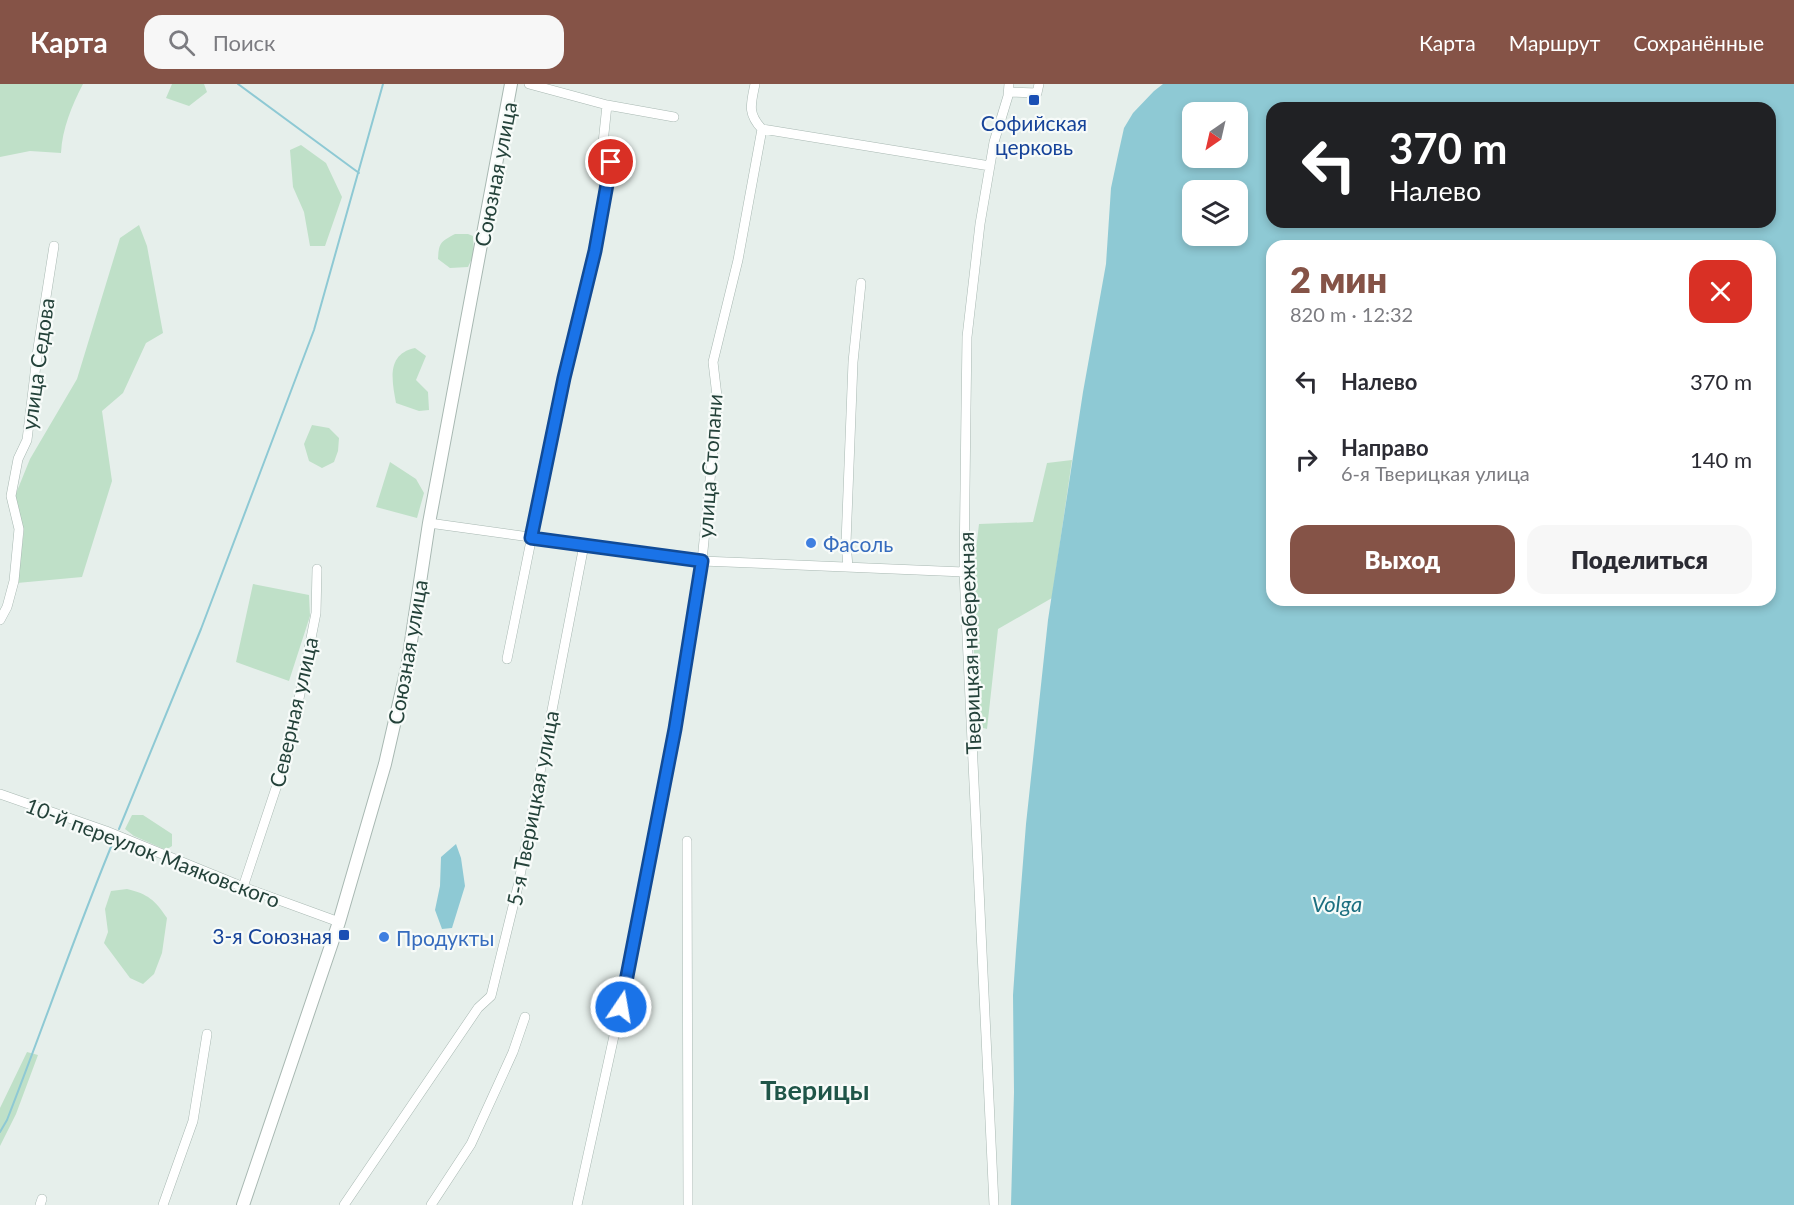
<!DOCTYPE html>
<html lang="ru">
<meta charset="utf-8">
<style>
body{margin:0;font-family:Lato,sans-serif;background:#f7f7f7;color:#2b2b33;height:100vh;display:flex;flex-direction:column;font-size:22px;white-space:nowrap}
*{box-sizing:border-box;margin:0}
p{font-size:20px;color:#7c7c81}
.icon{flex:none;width:33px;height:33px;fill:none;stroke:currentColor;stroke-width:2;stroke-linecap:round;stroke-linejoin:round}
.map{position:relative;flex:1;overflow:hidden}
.panel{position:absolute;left:1266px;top:156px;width:510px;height:366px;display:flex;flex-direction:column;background:#fff;border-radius:18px;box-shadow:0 3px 9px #0003}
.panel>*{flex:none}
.guide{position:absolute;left:1266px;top:18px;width:510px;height:126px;border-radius:18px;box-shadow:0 3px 9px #0003;background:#202124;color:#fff;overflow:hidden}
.needle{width:39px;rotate:214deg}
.fabs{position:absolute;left:1182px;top:18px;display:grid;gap:12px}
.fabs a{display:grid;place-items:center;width:66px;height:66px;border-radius:12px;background:#fff;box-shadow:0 3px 9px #0003;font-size:30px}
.pin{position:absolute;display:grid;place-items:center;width:51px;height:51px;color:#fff;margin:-26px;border:3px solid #fff;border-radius:50%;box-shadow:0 2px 6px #0007}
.me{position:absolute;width:66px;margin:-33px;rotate:12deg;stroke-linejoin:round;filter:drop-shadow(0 0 4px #0008)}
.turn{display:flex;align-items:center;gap:21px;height:126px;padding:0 24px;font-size:27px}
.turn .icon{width:78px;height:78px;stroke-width:2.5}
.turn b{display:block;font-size:42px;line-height:51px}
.round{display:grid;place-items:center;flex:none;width:63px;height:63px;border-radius:18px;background:#f7f7f7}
.headline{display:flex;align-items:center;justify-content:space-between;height:102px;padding:0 24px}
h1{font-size:36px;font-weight:800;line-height:45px;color:#855347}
.primary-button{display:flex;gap:12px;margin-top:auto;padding:12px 24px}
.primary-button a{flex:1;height:69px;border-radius:18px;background:#855347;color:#fff;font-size:24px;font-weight:800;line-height:69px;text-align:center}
.primary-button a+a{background:#f7f7f7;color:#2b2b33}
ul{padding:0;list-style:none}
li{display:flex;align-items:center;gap:18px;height:78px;padding:0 24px}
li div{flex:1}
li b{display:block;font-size:22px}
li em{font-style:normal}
header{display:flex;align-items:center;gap:36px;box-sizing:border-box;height:84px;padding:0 30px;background:#855347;color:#fff}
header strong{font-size:28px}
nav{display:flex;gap:33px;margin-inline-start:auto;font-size:21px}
.search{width:420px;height:54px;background:#f7f7f7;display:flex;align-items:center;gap:15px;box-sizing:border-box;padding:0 21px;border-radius:18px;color:#7c7c81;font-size:22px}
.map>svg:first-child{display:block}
.green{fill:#bfe0c8}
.water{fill:#8ec9d4;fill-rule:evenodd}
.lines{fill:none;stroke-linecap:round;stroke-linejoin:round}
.stream{stroke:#8ec9d4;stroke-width:2}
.minor-casing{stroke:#a8b8b2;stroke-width:10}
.tertiary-casing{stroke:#a8b8b2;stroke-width:14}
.minor{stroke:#fff;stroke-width:9}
.tertiary{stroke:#fff;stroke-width:12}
.route-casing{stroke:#114b97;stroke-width:15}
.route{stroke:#1a73e8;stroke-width:10}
.transit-dot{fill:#1a4fb4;stroke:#f7fbf9;stroke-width:2}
.shop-dot{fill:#3f7fe0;stroke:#f7fbf9;stroke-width:2}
.labels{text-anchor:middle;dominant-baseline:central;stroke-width:4.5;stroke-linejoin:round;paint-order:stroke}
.transit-label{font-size:21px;fill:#164399;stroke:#f7fbf9}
.street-label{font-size:21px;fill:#24423a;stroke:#f7fbf9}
.shop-label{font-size:21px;fill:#366cbe;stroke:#f7fbf9;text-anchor:start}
.water-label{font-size:22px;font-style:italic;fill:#1c6f80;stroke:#f7fbf9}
.district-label{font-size:27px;font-weight:bold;fill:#1f5548;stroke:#f7fbf9}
</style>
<header>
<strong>Карта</strong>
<div class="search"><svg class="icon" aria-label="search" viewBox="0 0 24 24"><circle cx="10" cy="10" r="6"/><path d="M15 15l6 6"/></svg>Поиск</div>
<nav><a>Карта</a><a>Маршрут</a><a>Сохранённые</a></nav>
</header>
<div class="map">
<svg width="1794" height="1121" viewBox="0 0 1794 1121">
<rect width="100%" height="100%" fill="#e6efeb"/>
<!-- green -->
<path class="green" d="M0 0H83C72 21 62 45 61 69L30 67 0 73Z
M172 0H204L207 8 189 22 166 14Z
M301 61 326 79 342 113 325 162H310L304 128 293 103 290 66Z
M139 141 147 162 163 249 146 259 123 309 102 327 112 397 82 493 17 499 24 447 15 412 30 375 77 295 120 154Z
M455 150H468L473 152 474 170 468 183 450 184 438 175C439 159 440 158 455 150Z
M415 264 426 272 416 296 428 308 429 326 419 327 396 319C392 297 386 270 415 264Z
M312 341 329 344 339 354 338 367 334 378 322 384 309 377 304 360Z
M1072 376 1052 514 998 545 987 645 976 642 972 500 979 440 1033 438 1047 379Z
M390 378 416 395 424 409 417 434 376 423Z
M253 500 309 511 310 532 289 597 236 578Z
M132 731H143L172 750V762L166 766 134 752 125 745Z
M127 805C148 810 155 816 167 834L162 869 154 890 143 900 130 894 104 859 108 848 105 825 111 807Z
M27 968 38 971 16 1030 0 1062V1024Z"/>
<!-- water -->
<path class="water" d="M1163 0H1794V1121H1011L1014 1008 1013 911 1016 867 1026 740 1048 536 1083 308 1106 180 1111 104 1118 71 1124 44 1133 29 1154 7ZM1272 24H1770V138H1272ZM1192 28H1238V74H1192ZM1192 106H1238V152H1192ZM1272 162H1770V516H1272Z
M456 760 461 774 465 802 452 844 442 845 435 826 440 802 441 773Z"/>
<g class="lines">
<!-- stream -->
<path class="stream" d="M238 0 359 89
M119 745 201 545 314 246 383 0
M0 1048 7 1036C43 944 75 850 113 758"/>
<defs>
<path id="minor" d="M529 0 607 21 674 33
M755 0C751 20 747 29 762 45
M1009 8 1037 9 1039 0
M762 45 990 82
M429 439 702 477 964 488
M848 483 846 459 853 278 861 199
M0 536 7 523 14 497 19 445 11 412 18 375 27 356 38 264 54 162
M507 575 564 294 595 167 611 78V73L603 59 607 21
M0 710 106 747 243 803 339 838
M687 757 688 1121
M243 803 289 665 316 529 317 485
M40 1121 42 1115
M163 1121 193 1037 207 950
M344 1121 478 924 491 912 518 802 584 461
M431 1121 471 1060 513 968 525 933
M577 1121 635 856 675 645 702 477 716 335 717 312 713 278 738 176 762 45
M994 1121 964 488 966 324 967 253 980 140 994 58 1008 12 1009 0"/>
<path id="tertiary" d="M243 1121 339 838 385 680 407 584 429 439 511 0"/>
</defs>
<!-- minor casing -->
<use href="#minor" class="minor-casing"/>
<!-- tertiary casing -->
<use href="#tertiary" class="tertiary-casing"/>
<!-- minor -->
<use href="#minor" class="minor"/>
<!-- tertiary -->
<use href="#tertiary" class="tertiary"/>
</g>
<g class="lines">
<defs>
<path id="route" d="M611 78 595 167 564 294 531 454 702 477 675 645 621 923"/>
</defs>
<!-- route casing -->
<use href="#route" class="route-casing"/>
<!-- route -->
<use href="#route" class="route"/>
</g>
<!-- markers -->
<g class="transit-dot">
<rect x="1028" y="10" width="12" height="12" rx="3"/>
<rect x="338" y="845" width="12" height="12" rx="3"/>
</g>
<g class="shop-dot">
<circle cx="811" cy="459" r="6"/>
<circle cx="384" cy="853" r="6"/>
</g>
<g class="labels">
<!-- transit labels -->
<g class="transit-label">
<text x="1034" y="38">Софийская<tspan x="1034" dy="24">церковь</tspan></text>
<text x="332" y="851" text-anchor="end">3-я Союзная</text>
</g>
<!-- street labels -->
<g class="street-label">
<text transform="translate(495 90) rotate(-79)">Союзная улица</text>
<text transform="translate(37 280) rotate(-82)">улица Седова</text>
<text transform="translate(709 382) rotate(-86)">улица Стопани</text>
<text transform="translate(969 559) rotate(-92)">Тверицкая набережная</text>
<text transform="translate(407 568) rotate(-80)">Союзная улица</text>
<text transform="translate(293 628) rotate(-77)">Северная улица</text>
<text transform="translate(532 724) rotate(-79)">5-я Тверицкая улица</text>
<text transform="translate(153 768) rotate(21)">10-й переулок Маяковского</text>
</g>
<!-- shop labels -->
<g class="shop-label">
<text x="823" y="459">Фасоль</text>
<text x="396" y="853">Продукты</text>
</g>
<!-- water labels -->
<g class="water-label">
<text x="1337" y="819">Volga</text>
</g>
<!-- district labels -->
<g class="district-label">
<text x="815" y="1005">Тверицы</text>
</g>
</g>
</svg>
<div class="fabs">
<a><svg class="needle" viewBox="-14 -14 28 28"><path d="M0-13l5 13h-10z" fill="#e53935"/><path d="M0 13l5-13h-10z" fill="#7c7c81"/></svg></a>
<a><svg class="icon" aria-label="layers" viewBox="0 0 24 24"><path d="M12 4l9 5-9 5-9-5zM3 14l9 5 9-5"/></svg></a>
</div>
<div class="pin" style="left:611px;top:78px;background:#d93025"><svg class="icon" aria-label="arrive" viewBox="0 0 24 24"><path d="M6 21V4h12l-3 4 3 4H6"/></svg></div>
<svg class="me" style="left:621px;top:923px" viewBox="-20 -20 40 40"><circle r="17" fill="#1a73e8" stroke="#fff" stroke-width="3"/><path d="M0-11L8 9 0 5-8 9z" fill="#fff"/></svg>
<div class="guide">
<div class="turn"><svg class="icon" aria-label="left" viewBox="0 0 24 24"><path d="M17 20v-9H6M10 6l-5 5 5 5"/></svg><div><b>370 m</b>Налево</div></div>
</div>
<section class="panel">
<div class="headline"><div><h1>2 мин</h1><p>820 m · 12:32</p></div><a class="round" style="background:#d93025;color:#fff"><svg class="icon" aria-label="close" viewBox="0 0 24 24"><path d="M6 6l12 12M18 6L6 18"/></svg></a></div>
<ul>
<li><svg class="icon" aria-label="left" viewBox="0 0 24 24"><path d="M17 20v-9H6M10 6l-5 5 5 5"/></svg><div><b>Налево</b></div><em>370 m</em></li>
<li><svg class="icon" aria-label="right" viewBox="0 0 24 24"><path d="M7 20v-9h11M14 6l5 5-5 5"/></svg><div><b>Направо</b><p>6-я Тверицкая улица</p></div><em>140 m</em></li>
</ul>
<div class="primary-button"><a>Выход</a><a>Поделиться</a></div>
</section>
</div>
